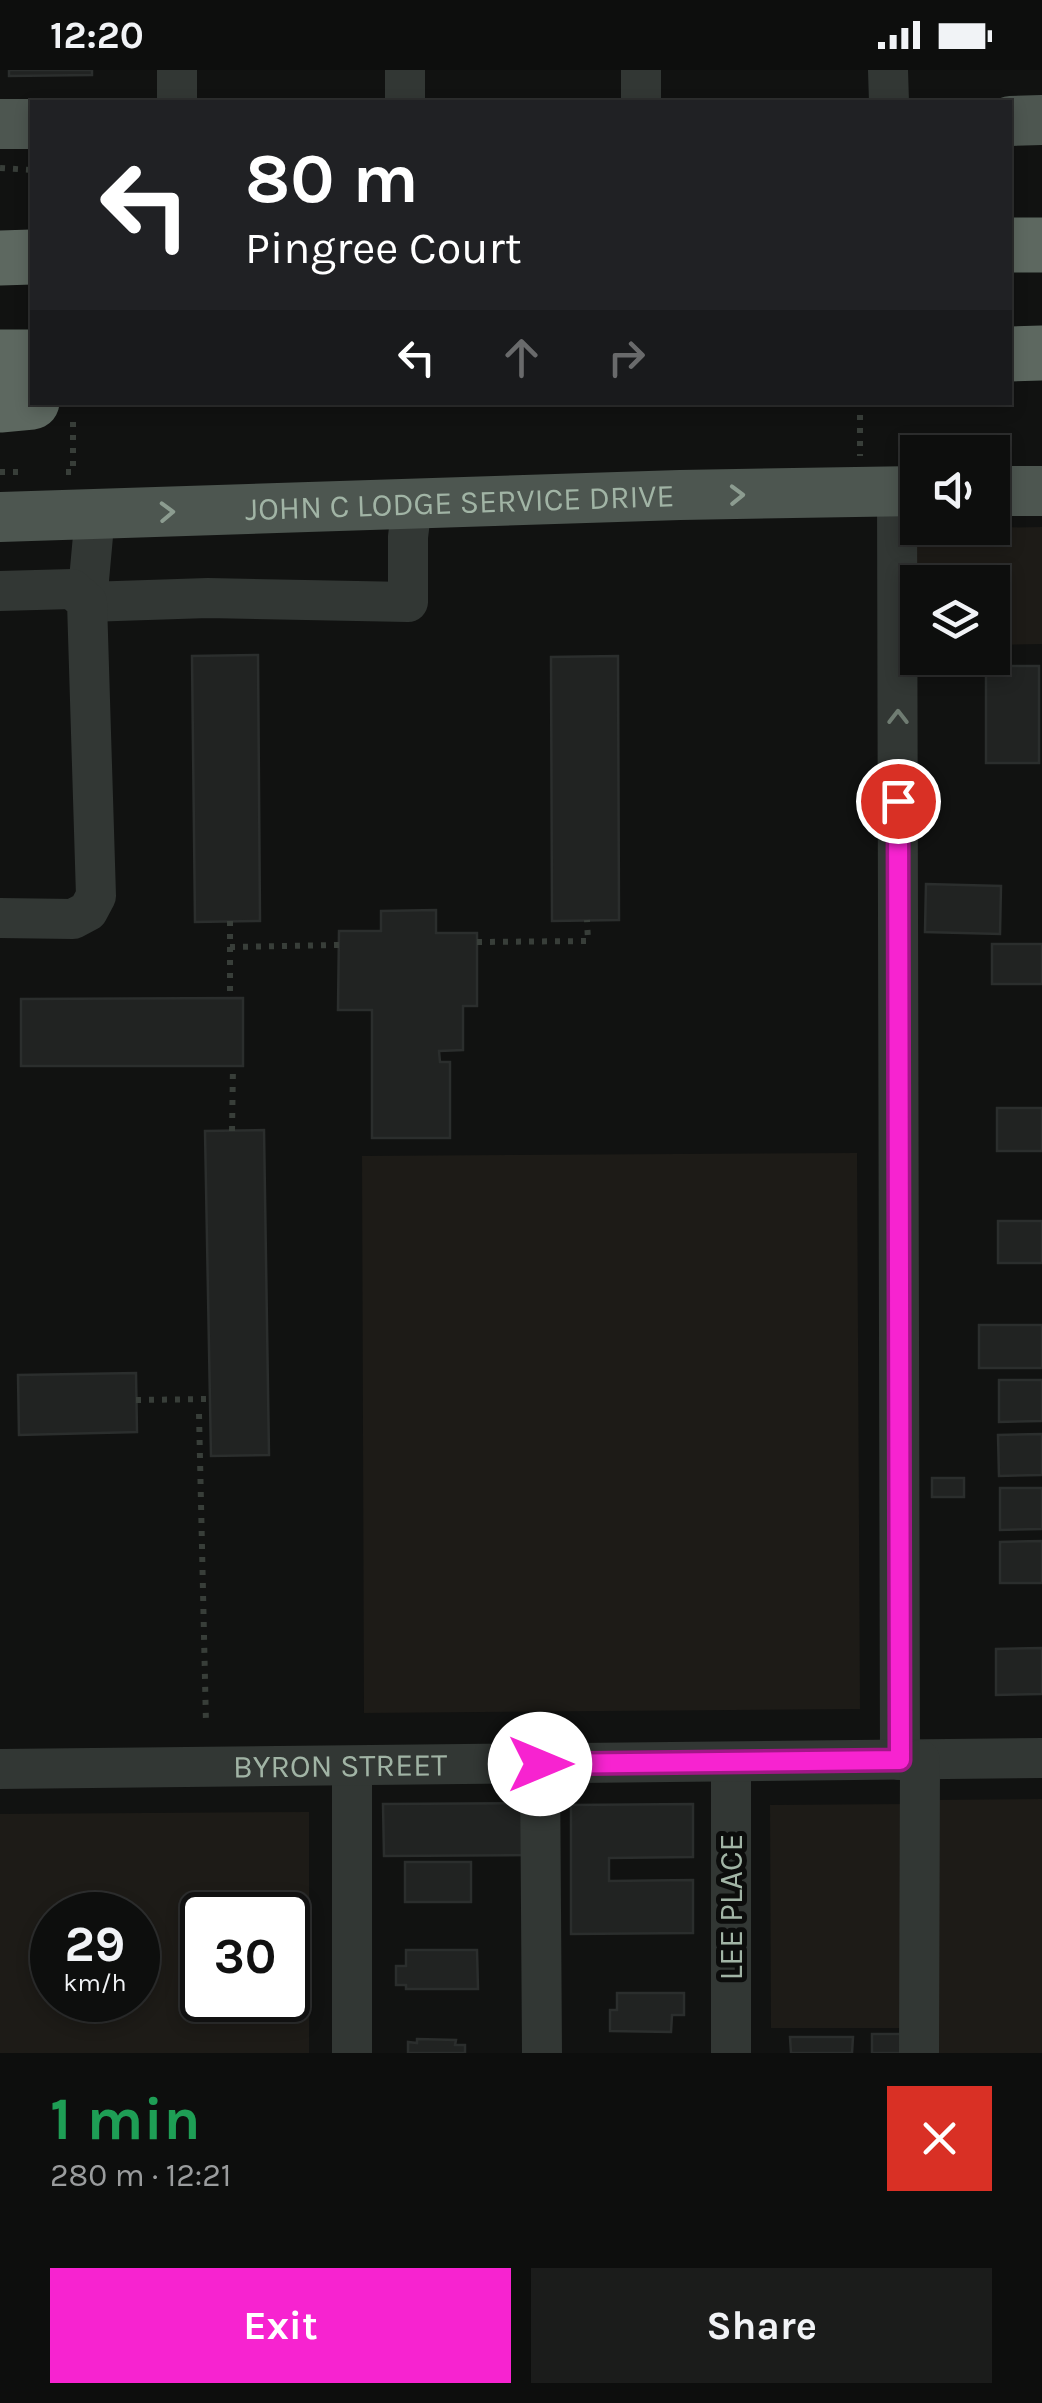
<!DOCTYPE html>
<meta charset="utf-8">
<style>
body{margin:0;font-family:Karla,sans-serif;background:#1b1c1b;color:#f1f3f6;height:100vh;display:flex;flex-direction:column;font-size:38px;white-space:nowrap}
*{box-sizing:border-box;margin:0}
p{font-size:32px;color:#9a9c9d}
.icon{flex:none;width:55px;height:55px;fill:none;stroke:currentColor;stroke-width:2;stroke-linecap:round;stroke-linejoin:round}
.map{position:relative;height:1983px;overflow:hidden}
.details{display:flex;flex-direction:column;background:#0d0e0d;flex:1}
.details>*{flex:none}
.guide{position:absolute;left:30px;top:30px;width:982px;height:305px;border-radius:0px;box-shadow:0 5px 15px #0003,0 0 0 2px #2d2e2e;background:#202124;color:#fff;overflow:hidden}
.fabs{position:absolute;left:900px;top:365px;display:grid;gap:20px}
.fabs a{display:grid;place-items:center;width:110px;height:110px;border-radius:0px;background:#0d0e0d;box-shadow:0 5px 15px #0003,0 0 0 2px #2d2e2e;font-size:50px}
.speed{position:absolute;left:30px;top:1822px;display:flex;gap:20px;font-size:50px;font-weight:700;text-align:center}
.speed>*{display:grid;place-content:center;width:130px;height:130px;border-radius:50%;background:#0d0e0d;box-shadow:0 5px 15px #0003,0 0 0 2px #2d2e2e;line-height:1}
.speed small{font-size:25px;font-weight:400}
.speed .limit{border:5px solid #111;border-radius:15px;background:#fff;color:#111}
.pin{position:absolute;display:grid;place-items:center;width:85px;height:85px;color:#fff;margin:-42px;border:5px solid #fff;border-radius:50%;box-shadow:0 2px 10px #0007}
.me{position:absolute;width:110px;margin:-55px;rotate:90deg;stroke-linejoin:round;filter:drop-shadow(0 0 8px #0008)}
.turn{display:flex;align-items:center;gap:35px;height:210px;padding:0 50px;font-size:45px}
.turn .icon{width:130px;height:130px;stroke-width:2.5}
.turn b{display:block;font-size:70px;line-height:85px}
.lanes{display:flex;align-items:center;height:95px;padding:0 50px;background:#0003;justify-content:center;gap:50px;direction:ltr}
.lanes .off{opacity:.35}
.round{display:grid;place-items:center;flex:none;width:105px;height:105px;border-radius:0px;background:#1b1c1b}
.summary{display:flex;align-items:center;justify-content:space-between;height:170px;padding:0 50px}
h1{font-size:60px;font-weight:700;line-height:75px;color:#1e9e55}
.action{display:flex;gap:20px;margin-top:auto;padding:20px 50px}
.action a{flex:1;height:115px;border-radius:0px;background:#f723d0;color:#fff;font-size:40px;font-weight:700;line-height:115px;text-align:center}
.action a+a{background:#1b1c1b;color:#f1f3f6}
.status{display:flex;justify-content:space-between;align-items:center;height:70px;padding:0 50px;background:#0d0e0d;direction:ltr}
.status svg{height:28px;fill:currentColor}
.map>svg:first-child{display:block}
.green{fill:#1d1b17;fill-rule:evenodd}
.building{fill:#212322;stroke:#2b2e2d;stroke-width:2.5}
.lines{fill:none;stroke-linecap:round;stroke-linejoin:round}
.path{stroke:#383e39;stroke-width:6;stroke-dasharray:5 8;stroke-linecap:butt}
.minor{stroke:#323734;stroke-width:40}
.major{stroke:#4d5650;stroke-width:50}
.highway{stroke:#5d6860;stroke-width:55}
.oneway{stroke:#8c9c90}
.oneway2{stroke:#6f7c72}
.route-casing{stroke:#a11787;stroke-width:25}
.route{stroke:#f723d0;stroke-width:18}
.labels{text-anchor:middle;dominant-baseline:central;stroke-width:10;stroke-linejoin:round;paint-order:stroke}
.street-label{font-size:32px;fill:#a1b4a5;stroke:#0c0d0c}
</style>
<div class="status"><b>12:20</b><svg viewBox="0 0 49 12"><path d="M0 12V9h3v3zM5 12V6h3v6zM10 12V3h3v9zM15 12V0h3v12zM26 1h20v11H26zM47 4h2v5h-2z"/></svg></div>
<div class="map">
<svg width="1042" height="1983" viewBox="0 0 1042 1983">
<rect width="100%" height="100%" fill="#111211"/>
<!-- green -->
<path class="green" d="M1042 457V574L993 575 992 512H918L917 576 910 577 908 459Z
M857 1083 860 1639 364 1643 362 1086Z
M1042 1729V1983H927L926 1730Z
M909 1734V1958H771L770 1735Z
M309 1742V1983H0V1744ZM138 1845V1930H52V1845ZM288 1845V1930H202V1845Z"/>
<!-- building -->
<path class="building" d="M9 0H92V5L9 6Z
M258 585 260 851 195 852 192 586Z
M618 586 619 850 552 851 551 587Z
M986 596H1039V693H986Z
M926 814 1001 816 1000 864 925 862Z
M436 840V863H477V936H463V980L439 981 440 992H450V1068H372V940H338L339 861H381V841Z
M992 874H1042V914H992Z
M243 928V996H21V929Z
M997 1038H1042V1081H997Z
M264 1060 269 1385 211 1386 205 1061Z
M998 1151H1042V1193H998Z
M979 1255H1042V1298H979Z
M136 1303 137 1362 19 1365 18 1305Z
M999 1310H1042V1351L999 1352Z
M1042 1364V1405L999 1406 998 1365Z
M932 1408H964V1427H932Z
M1000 1418H1042V1459L1000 1460Z
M1042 1471V1513H1000V1472Z
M1042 1578V1624L996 1625V1579Z
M529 1733V1785L384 1786 383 1734Z
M693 1734V1787L609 1788V1811L693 1810V1863L571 1864V1735Z
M405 1792H471V1832H405Z
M406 1880H477L478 1919H406V1915H396V1896H406Z
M617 1923H684V1945H672L671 1962 610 1961V1940H617Z
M872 1964H901L902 1983H872Z
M790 1967H853L852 1983H791Z
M417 1969 456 1970 455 1975H465V1983H408V1972L417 1973Z"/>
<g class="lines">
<!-- path -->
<path class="path" d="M0 98 32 100
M860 332V386
M0 402H24
M66 402H73V346
M230 851V928
M477 872 588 871 587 850
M230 877 339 875
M232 1061 233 996
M136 1330 210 1329
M199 1344 206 1654"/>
<!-- minor -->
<g class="minor">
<path d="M177 0V32"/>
<path d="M405 0V32"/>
<path d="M641 0V32"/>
<path d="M888 0 889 32"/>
<path d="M897 421 900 1690"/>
<path d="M95 444 87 532 208 528 408 532V467L412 434"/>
<path d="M0 521 72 519 87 532 96 826 88 841 73 849 0 848"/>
<path d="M731 1692V1983"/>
<path d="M540 1694 542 1983"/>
<path d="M352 1696V1983"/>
<path id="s1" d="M0 1699 1042 1688"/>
<path d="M919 1983 920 1690"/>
</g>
<!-- major -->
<g class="major">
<path d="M1010 51 1042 50"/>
<path d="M0 54H32"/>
<path d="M992 421H1042"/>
<path id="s2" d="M0 447 680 425 918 421"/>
</g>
<!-- highway -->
<path class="highway" d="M1010 175H1042
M0 188 32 187
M1010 284 1042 283
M0 287H32
M0 335 32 332"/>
</g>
<!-- one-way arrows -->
<defs><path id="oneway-chevron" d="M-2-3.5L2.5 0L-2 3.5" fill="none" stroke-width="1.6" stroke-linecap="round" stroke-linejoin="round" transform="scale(2.5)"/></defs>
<g class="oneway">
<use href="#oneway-chevron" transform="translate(737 425) rotate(-1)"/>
<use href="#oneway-chevron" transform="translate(167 442) rotate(-2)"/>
</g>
<use class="oneway2" href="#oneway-chevron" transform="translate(898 647) rotate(-90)"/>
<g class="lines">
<defs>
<path id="route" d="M540 1694 900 1690 898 731"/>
</defs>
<!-- route casing -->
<use href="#route" class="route-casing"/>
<!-- route -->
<use href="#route" class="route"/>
</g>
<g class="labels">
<!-- street labels -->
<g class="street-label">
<text stroke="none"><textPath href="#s2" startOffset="460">JOHN C LODGE SERVICE DRIVE</textPath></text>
<text stroke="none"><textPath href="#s1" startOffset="340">BYRON STREET</textPath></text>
<text transform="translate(731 1837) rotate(-90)">LEE PLACE</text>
</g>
</g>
</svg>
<div class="fabs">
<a><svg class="icon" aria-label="sound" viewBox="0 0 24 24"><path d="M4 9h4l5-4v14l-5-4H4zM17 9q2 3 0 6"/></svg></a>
<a><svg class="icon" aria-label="layers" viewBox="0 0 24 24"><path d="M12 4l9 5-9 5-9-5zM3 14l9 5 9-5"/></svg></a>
</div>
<div class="speed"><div>29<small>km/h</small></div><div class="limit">30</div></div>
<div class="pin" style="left:898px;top:731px;background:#d93025"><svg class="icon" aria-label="arrive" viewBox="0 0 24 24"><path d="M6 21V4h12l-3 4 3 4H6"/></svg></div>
<svg class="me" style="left:540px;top:1694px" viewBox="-20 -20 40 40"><circle r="19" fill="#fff"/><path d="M0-13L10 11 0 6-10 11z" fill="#f723d0"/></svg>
<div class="guide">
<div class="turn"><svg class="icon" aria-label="left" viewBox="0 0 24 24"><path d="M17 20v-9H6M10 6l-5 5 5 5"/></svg><div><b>80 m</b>Pingree Court</div></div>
<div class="lanes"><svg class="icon" aria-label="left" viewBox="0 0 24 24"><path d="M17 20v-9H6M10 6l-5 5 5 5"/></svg><svg class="icon off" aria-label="ahead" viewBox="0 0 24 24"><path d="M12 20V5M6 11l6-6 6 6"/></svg><svg class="icon off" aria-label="right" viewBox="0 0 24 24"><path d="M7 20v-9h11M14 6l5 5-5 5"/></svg></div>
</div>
</div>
<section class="details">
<div class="summary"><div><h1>1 min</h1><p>280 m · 12:21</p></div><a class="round" style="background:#d93025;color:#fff"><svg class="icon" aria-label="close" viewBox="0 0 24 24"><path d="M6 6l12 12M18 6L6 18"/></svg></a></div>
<div class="action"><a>Exit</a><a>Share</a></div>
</section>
